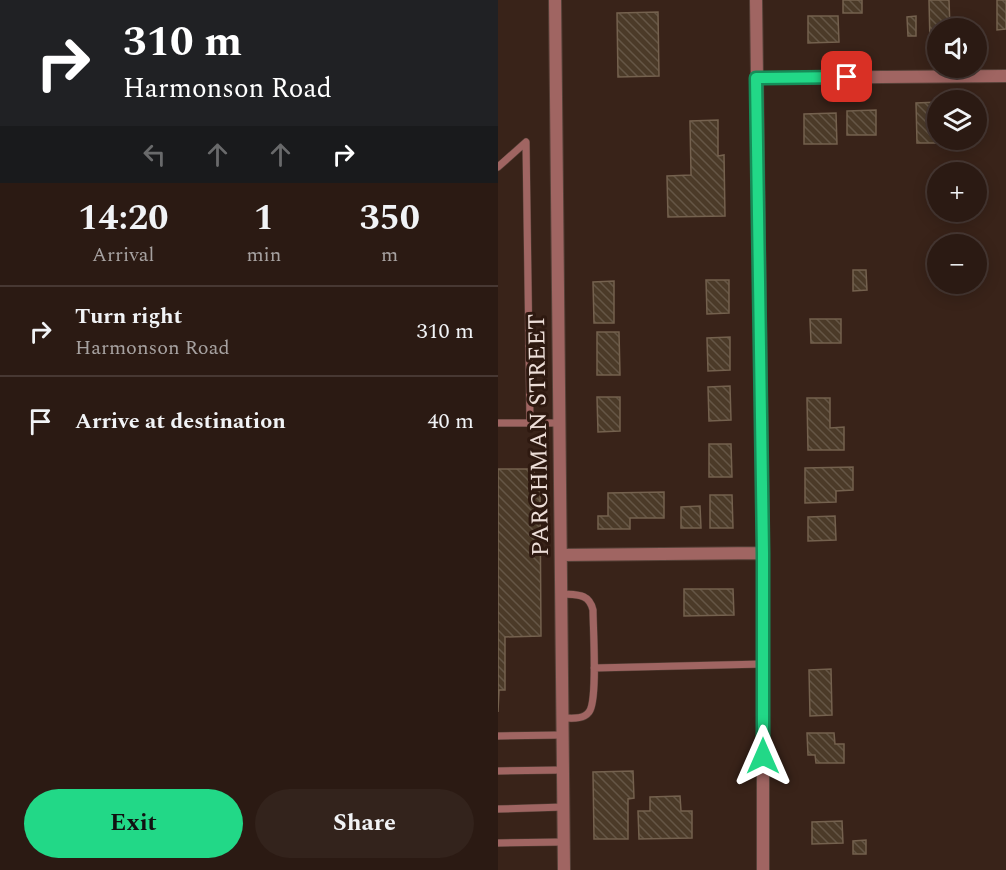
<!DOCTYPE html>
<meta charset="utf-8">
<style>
body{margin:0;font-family:Spectral,serif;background:#33231c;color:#f1f3f6;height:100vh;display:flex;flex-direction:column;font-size:22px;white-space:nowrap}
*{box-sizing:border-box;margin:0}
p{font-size:20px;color:#a6a1a0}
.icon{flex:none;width:33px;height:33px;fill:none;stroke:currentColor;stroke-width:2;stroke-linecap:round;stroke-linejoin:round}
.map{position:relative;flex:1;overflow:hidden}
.drawer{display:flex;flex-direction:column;background:#2b1a13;width:498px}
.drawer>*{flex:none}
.top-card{background:#202124;color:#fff;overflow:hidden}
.fabs{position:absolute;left:429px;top:18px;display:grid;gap:12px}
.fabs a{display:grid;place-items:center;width:60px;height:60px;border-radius:50%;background:#2b1a13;box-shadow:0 3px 15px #0003,0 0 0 2px #473833;font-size:30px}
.pin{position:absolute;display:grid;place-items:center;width:51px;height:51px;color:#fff;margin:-26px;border-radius:12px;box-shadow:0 3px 9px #0006}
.me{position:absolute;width:66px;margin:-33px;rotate:0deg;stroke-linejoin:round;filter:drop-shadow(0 0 4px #0008)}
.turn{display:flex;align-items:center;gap:21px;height:126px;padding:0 24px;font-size:27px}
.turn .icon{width:78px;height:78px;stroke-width:2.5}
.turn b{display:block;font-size:42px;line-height:51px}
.lanes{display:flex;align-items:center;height:57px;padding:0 24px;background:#0003;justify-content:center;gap:30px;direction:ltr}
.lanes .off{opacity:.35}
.eta{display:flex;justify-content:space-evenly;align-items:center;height:102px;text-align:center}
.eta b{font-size:36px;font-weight:700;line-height:42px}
.primary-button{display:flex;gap:12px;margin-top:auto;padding:12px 24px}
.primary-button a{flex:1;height:69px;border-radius:36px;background:#22d887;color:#111;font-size:24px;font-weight:700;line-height:69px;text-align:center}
.primary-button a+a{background:#33231c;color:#f1f3f6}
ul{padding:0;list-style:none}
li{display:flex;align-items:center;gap:18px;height:90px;padding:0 24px;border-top:2px solid #473833}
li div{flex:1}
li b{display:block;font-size:22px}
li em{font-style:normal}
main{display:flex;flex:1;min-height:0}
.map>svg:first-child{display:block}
.building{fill:url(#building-back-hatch);stroke:#74614e;stroke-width:1.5}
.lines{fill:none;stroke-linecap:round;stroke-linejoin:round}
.service-casing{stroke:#564138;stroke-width:8}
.minor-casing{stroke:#564138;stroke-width:14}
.service{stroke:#a06562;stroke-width:7}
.minor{stroke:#a06562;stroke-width:12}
.route-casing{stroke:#168c58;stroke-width:15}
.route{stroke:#22d887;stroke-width:10}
.labels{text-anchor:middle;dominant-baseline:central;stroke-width:6;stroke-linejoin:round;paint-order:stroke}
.street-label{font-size:24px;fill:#edded8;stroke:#2e1910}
</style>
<main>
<section class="drawer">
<div class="top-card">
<div class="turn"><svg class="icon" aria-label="right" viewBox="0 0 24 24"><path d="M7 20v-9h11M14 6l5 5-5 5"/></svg><div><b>310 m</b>Harmonson Road</div></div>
<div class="lanes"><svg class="icon off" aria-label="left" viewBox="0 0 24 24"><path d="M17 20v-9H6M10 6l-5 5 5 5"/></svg><svg class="icon off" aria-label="ahead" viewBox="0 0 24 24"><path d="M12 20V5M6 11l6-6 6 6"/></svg><svg class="icon off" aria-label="ahead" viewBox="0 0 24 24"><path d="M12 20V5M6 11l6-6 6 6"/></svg><svg class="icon" aria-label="right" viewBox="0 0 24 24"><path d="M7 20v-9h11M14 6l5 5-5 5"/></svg></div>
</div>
<div class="eta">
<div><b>14:20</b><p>Arrival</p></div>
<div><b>1</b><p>min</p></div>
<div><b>350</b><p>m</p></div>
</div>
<ul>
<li><svg class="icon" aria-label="right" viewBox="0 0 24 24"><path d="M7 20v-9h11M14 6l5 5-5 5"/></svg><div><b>Turn right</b><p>Harmonson Road</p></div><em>310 m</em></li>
<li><svg class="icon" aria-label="arrive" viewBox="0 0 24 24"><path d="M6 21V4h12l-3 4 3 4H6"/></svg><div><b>Arrive at destination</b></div><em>40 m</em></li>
</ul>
<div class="primary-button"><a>Exit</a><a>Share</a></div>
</section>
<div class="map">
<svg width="508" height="870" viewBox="0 0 508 870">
<defs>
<pattern id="building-back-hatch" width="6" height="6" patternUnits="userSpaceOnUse" patternTransform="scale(1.5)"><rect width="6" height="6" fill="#4b3a28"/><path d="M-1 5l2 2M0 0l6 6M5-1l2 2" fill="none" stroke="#655646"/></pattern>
</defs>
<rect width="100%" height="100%" fill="#392319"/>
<!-- building -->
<path class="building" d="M345 0H364V13H345Z
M431 0H451L452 28H440V43H432Z
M499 0H508V29L499 30Z
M160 12 161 76 120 77 119 13Z
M310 16H340L341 42 310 43Z
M418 16V36H410L409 17Z
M440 102V140H448V143H419L418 103Z
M378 110V135H349V111Z
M338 113 339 144H306V114Z
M220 120V156L226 155 227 216 170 217 169 176 193 175 192 121Z
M355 270H368L369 290 355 291Z
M208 280H231V313L209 314Z
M116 281V323H96L95 282Z
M312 319H343V343H313Z
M99 332H121L122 375H99Z
M232 337V370L210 371 209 338Z
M232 386 233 420 211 421 210 387Z
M99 397H122V431L100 432Z
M309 398H332V428L346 427V450H310Z
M211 444H233L234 477H211Z
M355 467V490L338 491V502L307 503V468Z
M0 469H36V488H42L43 636 7 637V690H1L0 712Z
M166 492V518H132V529H100V516H110V493Z
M212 495H234L235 528H212Z
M202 506 203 528H183V507Z
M337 516 338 540 310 541V517Z
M186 589H235L236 615 186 616Z
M333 669 334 715 312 716 311 670Z
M309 733H336L337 744H346V763H318L317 755H310Z
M135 771 136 798 130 799V839H96L95 772Z
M182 796 183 811H194V838L141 839 140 811H152V797Z
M344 821 345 843 314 844V822Z
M368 840V854H355V841Z"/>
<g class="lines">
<defs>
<path id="service" d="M0 167 28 142 32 423
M0 423H62
M64 594C79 595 91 593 95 610 95 628 100 701 91 712 85 720 73 718 65 718
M96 668 265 664
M0 736 65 735
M0 771 65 770
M0 809 66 807
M0 843 66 842"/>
<path id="minor" d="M57 0 66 870
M258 0 265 553V870
M258 78 508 76
M63 555 265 553"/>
</defs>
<!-- service casing -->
<use href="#service" class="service-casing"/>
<!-- minor casing -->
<use href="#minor" class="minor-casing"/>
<!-- service -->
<use href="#service" class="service"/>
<!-- minor -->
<use href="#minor" class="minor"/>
</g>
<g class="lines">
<defs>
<path id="route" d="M265 756V553L258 78 349 77"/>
</defs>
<!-- route casing -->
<use href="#route" class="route-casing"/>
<!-- route -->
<use href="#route" class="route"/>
</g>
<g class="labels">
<!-- street labels -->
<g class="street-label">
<text transform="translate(41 435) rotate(-91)">PARCHMAN STREET</text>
</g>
</g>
</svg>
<div class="fabs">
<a><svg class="icon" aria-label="sound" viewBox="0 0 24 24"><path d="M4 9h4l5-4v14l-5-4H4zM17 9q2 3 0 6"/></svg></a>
<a><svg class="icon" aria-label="layers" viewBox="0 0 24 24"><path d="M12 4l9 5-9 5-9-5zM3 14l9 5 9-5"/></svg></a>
<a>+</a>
<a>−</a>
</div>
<div class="pin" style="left:349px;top:77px;background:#d93025"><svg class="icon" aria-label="arrive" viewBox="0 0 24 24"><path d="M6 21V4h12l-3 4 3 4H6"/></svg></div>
<svg class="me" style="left:265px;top:756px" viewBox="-20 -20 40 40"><path d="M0-17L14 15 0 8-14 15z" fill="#22d887" stroke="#fff" stroke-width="4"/></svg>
</div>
</main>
